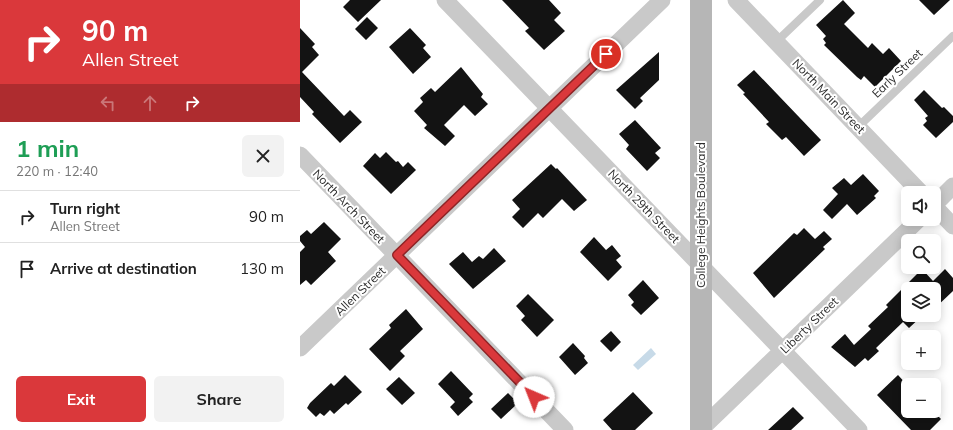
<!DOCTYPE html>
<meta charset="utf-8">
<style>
body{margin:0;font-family:Mulish,sans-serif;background:#f2f2f2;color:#222;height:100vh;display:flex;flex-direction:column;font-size:15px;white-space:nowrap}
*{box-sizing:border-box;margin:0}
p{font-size:13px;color:#767676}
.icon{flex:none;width:22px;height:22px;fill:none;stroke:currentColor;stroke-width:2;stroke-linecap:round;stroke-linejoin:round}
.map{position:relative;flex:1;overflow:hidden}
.panel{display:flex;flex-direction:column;background:#fff;width:300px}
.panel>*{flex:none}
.guide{background:#da383b;color:#fff;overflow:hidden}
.controls{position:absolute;left:601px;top:186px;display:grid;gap:8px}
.controls a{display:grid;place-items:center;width:40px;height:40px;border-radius:6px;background:#fff;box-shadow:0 2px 10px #0003;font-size:20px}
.pin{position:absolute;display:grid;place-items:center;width:34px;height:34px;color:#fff;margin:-17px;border:2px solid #fff;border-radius:50%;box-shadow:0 1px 4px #0007}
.me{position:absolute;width:44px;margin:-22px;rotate:316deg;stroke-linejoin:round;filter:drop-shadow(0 0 3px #0008)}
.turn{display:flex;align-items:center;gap:14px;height:84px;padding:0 16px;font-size:18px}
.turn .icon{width:52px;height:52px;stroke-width:2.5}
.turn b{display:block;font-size:28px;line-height:34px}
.lanes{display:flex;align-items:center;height:38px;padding:0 16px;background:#0003;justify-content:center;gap:20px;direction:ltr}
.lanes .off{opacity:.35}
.round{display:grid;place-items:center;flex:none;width:42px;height:42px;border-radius:6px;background:#f2f2f2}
.overview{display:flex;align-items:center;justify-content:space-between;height:68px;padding:0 16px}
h1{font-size:24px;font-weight:700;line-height:30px;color:#1e9e55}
.cta{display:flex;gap:8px;margin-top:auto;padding:8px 16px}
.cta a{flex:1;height:46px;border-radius:6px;background:#da383b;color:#fff;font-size:16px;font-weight:700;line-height:46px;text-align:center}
.cta a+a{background:#f2f2f2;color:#222}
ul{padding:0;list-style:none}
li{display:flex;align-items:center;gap:12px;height:52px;padding:0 16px;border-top:1px solid #e0e0e0}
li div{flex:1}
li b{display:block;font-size:15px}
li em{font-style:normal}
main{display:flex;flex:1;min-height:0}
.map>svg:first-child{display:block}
.water{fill:#c7dae8}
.building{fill:#131313}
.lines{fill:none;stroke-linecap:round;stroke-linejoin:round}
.lane{stroke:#c9c9c9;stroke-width:8}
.street{stroke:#c9c9c9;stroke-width:17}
.secondary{stroke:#b6b6b6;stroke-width:22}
.route-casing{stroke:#8e2426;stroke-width:10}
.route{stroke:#da383b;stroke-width:7}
.labels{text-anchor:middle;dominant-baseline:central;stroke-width:4;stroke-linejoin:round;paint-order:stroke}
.street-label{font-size:12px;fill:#2c2c2c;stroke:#fff}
</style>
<main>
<section class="panel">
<div class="guide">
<div class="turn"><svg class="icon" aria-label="right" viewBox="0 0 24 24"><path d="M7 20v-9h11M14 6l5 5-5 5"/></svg><div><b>90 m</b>Allen Street</div></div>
<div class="lanes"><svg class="icon off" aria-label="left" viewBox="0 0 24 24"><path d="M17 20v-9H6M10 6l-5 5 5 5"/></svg><svg class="icon off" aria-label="ahead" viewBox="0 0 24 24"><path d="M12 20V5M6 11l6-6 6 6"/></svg><svg class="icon" aria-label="right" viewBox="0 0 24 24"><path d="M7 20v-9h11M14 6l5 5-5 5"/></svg></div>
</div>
<div class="overview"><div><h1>1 min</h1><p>220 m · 12:40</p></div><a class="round"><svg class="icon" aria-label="close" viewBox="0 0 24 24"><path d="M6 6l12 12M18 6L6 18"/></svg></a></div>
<ul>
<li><svg class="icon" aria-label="right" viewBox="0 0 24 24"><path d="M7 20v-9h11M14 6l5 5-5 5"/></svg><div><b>Turn right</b><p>Allen Street</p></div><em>90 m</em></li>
<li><svg class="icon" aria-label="arrive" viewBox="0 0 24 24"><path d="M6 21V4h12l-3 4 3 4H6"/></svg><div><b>Arrive at destination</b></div><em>130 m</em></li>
</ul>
<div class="cta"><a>Exit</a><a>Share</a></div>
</section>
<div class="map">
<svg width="653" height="430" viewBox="0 0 653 430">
<rect width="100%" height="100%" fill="#fff"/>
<!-- water -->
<path class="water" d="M351 348 356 354 338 370 333 365Z"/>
<!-- building -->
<path class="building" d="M50 0H81L58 22 43 7Z
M202 0H249L261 13 254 20 265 31 244 50 225 31 229 28Z
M543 0 555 13 544 24 568 48 572 43 583 54 589 48 601 61 575 87 564 76 561 80 557 77 524 45 526 43 523 39 526 36 516 25Z
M619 0H650L634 15Z
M67 17 78 28 66 40 55 29Z
M0 28 15 44 12 47 19 55 2 72 44 116 50 110 62 122 40 143 12 114 14 112 0 97Z
M110 28 126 45 123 48 131 57 113 74 89 47Z
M359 52V80L340 98 343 101 335 109 316 90Z
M161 67 183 94 181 97 188 104 175 116 164 105 144 125 155 136 145 146 124 128 127 125 114 111 123 102 120 98 131 88 135 92Z
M454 70 521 140 504 156 486 137 482 140 466 124 469 122 443 94 445 93 437 85Z
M624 90 642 108 644 107 653 116V122L636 138 623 125 627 121 625 118 628 116 614 100Z
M335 120 361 148 355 153 360 158 347 171 326 149 329 145 319 134Z
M86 152 96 162 98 161 103 167 108 162 116 170 91 194 63 166 75 153 80 158Z
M251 164 256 169 257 168 287 200 274 211 262 199 243 218 238 213 223 228 212 217 220 209 212 200Z
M563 174 579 191 574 196 576 198 557 215 547 204 532 219 523 210 538 194 532 188 544 178 551 185Z
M24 222 41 239 28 252 36 261 11 285 6 280 0 285V252L5 247 0 241V236L7 230 11 234Z
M504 228 515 239 524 231 532 239 523 247 525 249 474 298 453 273 494 233 497 235Z
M294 237 306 250 312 245 321 256 316 260 322 267 308 281 280 252Z
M194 248 206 261 173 289 149 264 163 252 172 262 179 256 183 259Z
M622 269 633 281 645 269 653 278V291L634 309V289H608V315H623L609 328 603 322 576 348 579 351 568 361 565 358 555 367 531 347 545 334 554 345 571 329 568 326 588 307 586 305Z
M343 280 359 298 341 315 331 305 334 302 328 295Z
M228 294 254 320 237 337 221 320 225 316 216 306Z
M106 309 123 329 100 351 105 356 90 371 69 349 91 328 89 325Z
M311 331 321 342 311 352 300 341Z
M273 343 285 356 284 358 288 363 275 375 259 357Z
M151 371 173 394 169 398 173 402 158 416 150 407 155 402 138 384Z
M45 375 62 392 48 405 46 403 34 414 30 410 24 416 20 413 16 417 7 408 10 403 31 383 34 386Z
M598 375 608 386V411H633L641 419 630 430H611L577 395Z
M99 377 115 393 102 405 86 389Z
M333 392 353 413 335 430H312L303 420Z
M208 393 218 403 201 419 191 409Z
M493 407 504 418 491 430H468Z"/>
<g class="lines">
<!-- lane -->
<path class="lane" d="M476 42 520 0
M558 127 653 36"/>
<!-- street -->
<path class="street" d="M145 0 559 430
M436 0 621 193
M0 155 265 430
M634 205 653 186
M634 206 653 226
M0 348 362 0
M400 430 619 219"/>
<!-- secondary -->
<path class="secondary" d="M401 0V430"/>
</g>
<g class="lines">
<defs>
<path id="route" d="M234 397 97 255 306 54"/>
</defs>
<!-- route casing -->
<use href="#route" class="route-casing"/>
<!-- route -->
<use href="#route" class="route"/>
</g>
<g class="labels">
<!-- street labels -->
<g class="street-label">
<text transform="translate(597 73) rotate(-44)">Early Street</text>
<text transform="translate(529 96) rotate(46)">North Main Street</text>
<text transform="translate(49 206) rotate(46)">North Arch Street</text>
<text transform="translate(344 206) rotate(46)">North 29th Street</text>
<text transform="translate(400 215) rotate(-90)">College Heights Boulevard</text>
<text transform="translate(60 291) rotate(-44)">Allen Street</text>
<text transform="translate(509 325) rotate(-44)">Liberty Street</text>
</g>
</g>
</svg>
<div class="controls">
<a><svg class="icon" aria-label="sound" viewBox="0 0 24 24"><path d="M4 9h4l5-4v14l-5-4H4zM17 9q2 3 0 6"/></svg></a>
<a><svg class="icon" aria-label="search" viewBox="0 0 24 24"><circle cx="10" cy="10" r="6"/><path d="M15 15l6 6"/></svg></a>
<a><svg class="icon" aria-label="layers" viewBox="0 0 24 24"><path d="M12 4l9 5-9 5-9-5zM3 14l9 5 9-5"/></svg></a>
<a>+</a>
<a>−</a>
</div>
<div class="pin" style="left:306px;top:54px;background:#d93025"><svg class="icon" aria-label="arrive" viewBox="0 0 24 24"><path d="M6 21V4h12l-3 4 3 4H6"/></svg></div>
<svg class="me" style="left:234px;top:397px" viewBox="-20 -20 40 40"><circle r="19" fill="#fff"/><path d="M0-13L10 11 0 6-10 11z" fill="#da383b"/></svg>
</div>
</main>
